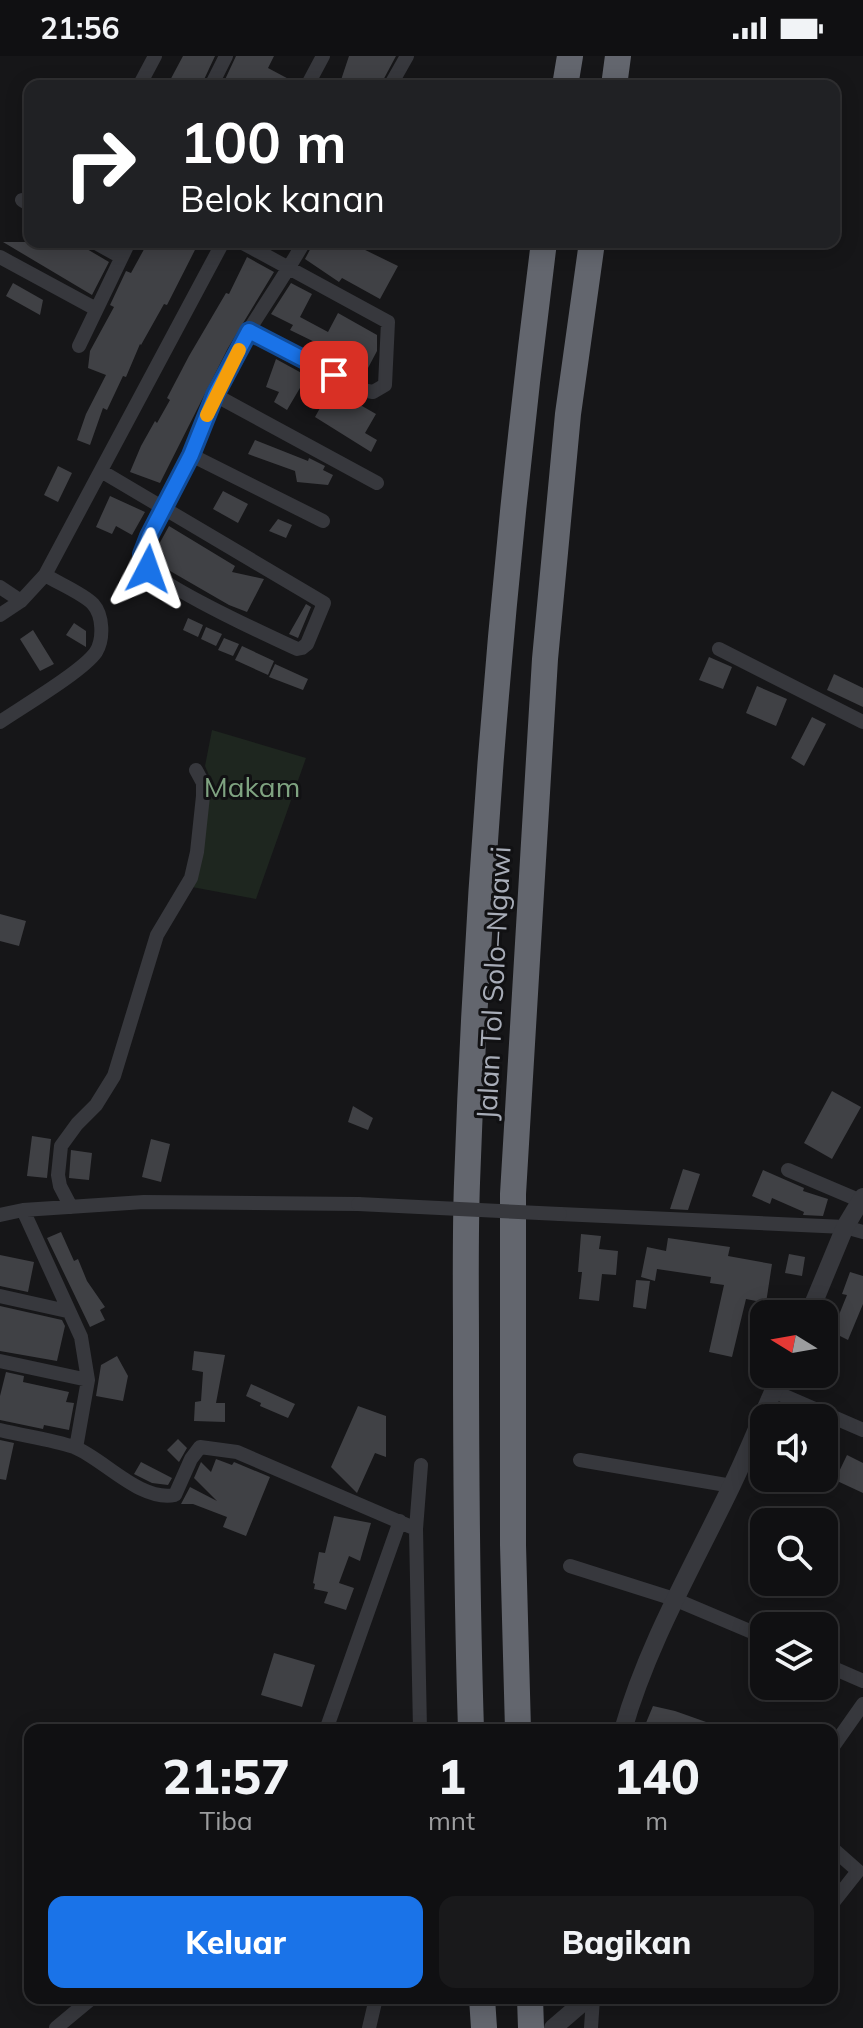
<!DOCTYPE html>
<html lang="id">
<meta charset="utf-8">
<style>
body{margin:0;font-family:Mulish,sans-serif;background:#19191b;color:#f1f3f6;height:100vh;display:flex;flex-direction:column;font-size:30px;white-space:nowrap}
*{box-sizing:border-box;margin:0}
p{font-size:26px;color:#9c9d9f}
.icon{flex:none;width:44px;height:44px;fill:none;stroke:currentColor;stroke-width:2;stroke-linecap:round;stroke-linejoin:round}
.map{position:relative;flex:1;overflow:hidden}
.sheet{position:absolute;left:24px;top:1668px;width:814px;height:280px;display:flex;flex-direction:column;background:#101012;border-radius:16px;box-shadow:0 4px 20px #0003,0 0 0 2px #303032}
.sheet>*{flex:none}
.top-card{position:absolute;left:24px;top:24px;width:816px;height:168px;border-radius:16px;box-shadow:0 4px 20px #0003,0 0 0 2px #303032;background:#202124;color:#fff;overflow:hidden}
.needle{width:52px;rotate:281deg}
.tools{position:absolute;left:750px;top:1244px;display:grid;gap:16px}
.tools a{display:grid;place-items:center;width:88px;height:88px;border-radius:16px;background:#101012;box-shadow:0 4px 20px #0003,0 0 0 2px #303032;font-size:40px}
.pin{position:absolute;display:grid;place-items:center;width:68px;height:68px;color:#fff;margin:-34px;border-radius:16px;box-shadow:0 4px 12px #0006}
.me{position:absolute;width:88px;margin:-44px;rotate:4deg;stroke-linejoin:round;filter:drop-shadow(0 0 6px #0008)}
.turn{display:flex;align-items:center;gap:28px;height:168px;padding:0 24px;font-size:36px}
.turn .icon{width:104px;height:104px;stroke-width:2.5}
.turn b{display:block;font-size:56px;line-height:68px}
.eta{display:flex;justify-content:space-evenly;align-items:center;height:136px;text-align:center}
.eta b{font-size:48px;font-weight:800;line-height:56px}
.primary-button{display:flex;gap:16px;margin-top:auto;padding:16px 24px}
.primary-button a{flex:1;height:92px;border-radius:16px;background:#1a73e8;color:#fff;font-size:32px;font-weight:800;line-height:92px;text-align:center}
.primary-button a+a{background:#19191b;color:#f1f3f6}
.status{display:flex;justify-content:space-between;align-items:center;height:56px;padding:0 40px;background:#101012;direction:ltr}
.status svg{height:22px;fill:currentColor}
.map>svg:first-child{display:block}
.green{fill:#1e261f}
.building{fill:#404145}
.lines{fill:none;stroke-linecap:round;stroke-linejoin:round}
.minor{stroke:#37383d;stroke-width:14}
.tertiary{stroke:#37383d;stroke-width:18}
.motorway{stroke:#63666e;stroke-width:26}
.minor-bridge{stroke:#37383d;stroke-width:14}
.route-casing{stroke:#114b97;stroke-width:20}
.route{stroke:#1a73e8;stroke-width:14}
.slow{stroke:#f59e0b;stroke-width:14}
.labels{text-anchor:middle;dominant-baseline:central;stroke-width:6;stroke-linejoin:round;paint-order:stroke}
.park-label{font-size:28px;fill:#7fa381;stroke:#111113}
.street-label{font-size:28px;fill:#a8adb8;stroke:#111113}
</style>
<div class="status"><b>21:56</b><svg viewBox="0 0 49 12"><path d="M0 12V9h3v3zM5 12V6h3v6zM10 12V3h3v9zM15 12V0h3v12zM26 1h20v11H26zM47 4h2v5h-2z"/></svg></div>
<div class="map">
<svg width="863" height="1972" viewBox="0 0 863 1972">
<rect width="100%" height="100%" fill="#161618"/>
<!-- green -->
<path class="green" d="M212 674 306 702 256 843 192 831 211 724 205 710Z"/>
<!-- building -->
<path class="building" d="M183 0H215L201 30H167Z
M236 0H274L268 12 298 28 297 30H222Z
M349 0H396L380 30H369L355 22 351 30H339Z
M3 186H75L109 206 92 239Z
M148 186H199L167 249 164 248 141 289 140 288 126 321 123 320 107 354 103 352 90 389 77 384 86 358 106 319 88 312 90 295 114 251 110 249 126 215 131 217Z
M314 186H359L357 190 398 210 380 243 342 222 339 226 305 203Z
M247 201 274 216 228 292 160 427 130 416 141 390 155 365 157 367 170 344 167 342 189 300 226 237 229 238Z
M13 227 43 244 40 259 6 240Z
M291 227 312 238 300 261 328 276 338 257 377 279V295L368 312 290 274 293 269 271 258Z
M276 303 307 320 287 354 274 346 279 336 266 331Z
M308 319 376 358 365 377 377 384 371 396 315 361 325 343 302 330Z
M255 384 308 405 309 402 325 410 323 414 333 419 328 429 297 426 295 415 248 398Z
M58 410 72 417 58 446 44 439Z
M223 435 248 448 238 467 213 453Z
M110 440 145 456 132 479 116 470 112 478 96 471Z
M278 463 292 469 286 482 269 475Z
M169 470 235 510 232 516 264 523 247 556 229 549 158 508 152 501Z
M306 548 311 551 298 582 289 578Z
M188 562 203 569 198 581 183 574Z
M74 567 86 575V591L66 579Z
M206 571 222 578 216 590 201 583Z
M33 574 54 608 40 615 20 583Z
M224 582 239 588 233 600 218 594Z
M242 590 274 605 268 619 235 604Z
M709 601 732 611 723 633 699 624Z
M275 608 308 623 303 634 269 621Z
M834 618 863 632V651L827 634Z
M757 630 787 643 776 670 746 657Z
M812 661 826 668 804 710 791 702Z
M0 858 26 865 19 890 0 885Z
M832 1035 861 1051 832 1103 804 1087Z
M353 1050 373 1062 368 1074 348 1066Z
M32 1080 51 1083 47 1122 27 1120Z
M151 1083 170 1088 161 1126 142 1121Z
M71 1094 92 1097 89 1124 69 1122Z
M683 1113 700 1118 688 1154 670 1153Z
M763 1114 804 1132 803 1135 828 1143 823 1160 803 1159 804 1156 772 1142 770 1148 752 1140Z
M61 1176 74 1205 78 1203 87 1225 105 1251 100 1254 105 1264 90 1271 47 1182Z
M581 1178 601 1180 599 1193 618 1195 616 1219 602 1218 599 1245 579 1243 582 1216H578Z
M668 1182 730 1191 728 1200 772 1208 766 1247 746 1243 732 1301 709 1296 724 1229 710 1227 711 1221 657 1213 655 1225 641 1221 647 1191 666 1195Z
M789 1198 805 1201 802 1220 785 1217Z
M0 1199 34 1206 28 1236 0 1230Z
M850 1216 863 1220V1248L848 1284 832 1276 847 1239 842 1238Z
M636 1224 650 1225 646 1253 633 1251Z
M0 1250 62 1264 65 1270 57 1305 0 1295Z
M194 1295 225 1299 216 1347H225V1366L194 1365 195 1346 201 1345 203 1316 192 1314Z
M117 1300 128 1320 123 1345 96 1340 101 1309Z
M6 1316 24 1320 23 1326 69 1336 66 1346 74 1347 69 1374 44 1369 43 1373 0 1364V1340Z
M251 1328 295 1348 288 1362 260 1350 261 1347 246 1340Z
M358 1350 386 1360V1401L375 1397 357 1437 331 1411Z
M178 1383 187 1392 179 1406 167 1394Z
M0 1384 14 1387 6 1424 0 1423Z
M847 1399 863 1407V1437L835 1424Z
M216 1403 232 1409 234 1406 270 1421 246 1480 223 1471 227 1461 193 1448H181L190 1431 217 1445 194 1422 201 1406 211 1416Z
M141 1406 172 1422 168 1429 152 1427 134 1418Z
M334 1460 371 1467 360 1505 349 1500 339 1527 354 1532 346 1554 324 1547 328 1536 314 1533 315 1528 313 1527 319 1496 325 1497Z
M274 1597 315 1609 302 1651 261 1639Z
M653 1650 675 1655 723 1672V1674H643Z"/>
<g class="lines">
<!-- minor -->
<path class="minor" d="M139 30 155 0
M211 30 226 0
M307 30 323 0
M390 30 407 0
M22 144 30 149
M94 186 121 201
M241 186 388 266 385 329 373 336 362 334 249 275
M0 201 96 253
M79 290 129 186
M215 339 377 427
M191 399 323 465
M101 415 324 547 307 588 302 592 297 593C271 581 152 527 143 506 138 493 152 473 159 461 191 400 214 334 249 274 267 245 287 216 304 186
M0 531 21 545
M0 559 21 545 45 519 223 186
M719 593 863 666
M0 666C22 651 83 615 96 596 104 583 103 559 93 548 84 538 58 527 45 519
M788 1114 861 1145
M71 1151 60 1130 58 1119 61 1090 77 1068 96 1049 114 1020 157 879 191 822 197 796 203 740V727L196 714
M23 1154 81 1281 88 1324 76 1392
M560 1158 845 1171 863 1176
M0 1159 23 1154 144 1146 358 1148
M0 1240 67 1255
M0 1305 88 1324
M773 1335 863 1374
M0 1374C24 1380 51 1383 74 1391 104 1403 140 1446 175 1439L191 1403 200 1391 237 1396 416 1473 420 1674
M580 1404 732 1430
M416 1473 421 1409
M570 1510 674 1543 764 1581
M824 1608 863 1625
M326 1674 400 1465
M832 1692 863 1648
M832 1792 858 1815 832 1848
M56 1972 92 1942
M369 1972 376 1942
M591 1972 593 1942"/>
<!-- tertiary -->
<path class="tertiary" d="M809 1258 845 1171 863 1141
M623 1674C647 1589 693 1510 731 1431 749 1394 764 1355 781 1318
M553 1972 588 1942"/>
<!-- motorway -->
<path class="motorway" d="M565 30 570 0
M614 30 618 0
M471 1674C467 1547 466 1419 466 1292 466 1237 465 1182 467 1127 478 812 504 498 544 186
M518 1674 513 1489V1138L545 603 568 358 592 186
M482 1942 484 1972
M530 1942 531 1972"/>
<!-- minor-bridge -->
<path class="minor-bridge" d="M358 1148 560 1158"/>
</g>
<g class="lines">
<defs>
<path id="route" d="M148 513 143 506 142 498 149 480 191 399 215 339 249 275 334 319"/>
</defs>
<!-- route casing -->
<use href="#route" class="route-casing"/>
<!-- route -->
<use href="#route" class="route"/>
<!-- slow -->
<path class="slow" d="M207 359 239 294"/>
</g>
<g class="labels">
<!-- park labels -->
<g class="park-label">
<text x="252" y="730">Makam</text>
</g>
<!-- street labels -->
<g class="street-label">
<text transform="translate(493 927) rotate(-87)">Jalan Tol Solo–Ngawi</text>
</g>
</g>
</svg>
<div class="tools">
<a><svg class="needle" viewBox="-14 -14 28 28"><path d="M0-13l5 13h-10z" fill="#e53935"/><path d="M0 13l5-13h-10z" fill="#9c9d9f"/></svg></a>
<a><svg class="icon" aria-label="sound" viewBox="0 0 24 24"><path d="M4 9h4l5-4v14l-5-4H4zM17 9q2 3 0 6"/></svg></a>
<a><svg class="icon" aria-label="search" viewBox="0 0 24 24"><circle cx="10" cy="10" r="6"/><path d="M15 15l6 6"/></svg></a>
<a><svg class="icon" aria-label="layers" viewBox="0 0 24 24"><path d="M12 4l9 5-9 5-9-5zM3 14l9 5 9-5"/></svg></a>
</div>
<div class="pin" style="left:334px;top:319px;background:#d93025"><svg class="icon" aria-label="arrive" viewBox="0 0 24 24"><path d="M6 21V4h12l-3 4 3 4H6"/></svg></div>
<svg class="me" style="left:148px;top:513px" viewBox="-20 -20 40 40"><path d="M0-17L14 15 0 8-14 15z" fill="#1a73e8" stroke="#fff" stroke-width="4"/></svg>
<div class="top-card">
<div class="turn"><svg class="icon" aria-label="right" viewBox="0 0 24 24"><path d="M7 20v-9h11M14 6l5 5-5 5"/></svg><div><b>100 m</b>Belok kanan</div></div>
</div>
<section class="sheet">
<div class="eta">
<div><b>21:57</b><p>Tiba</p></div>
<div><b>1</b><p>mnt</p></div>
<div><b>140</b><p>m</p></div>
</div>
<div class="primary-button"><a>Keluar</a><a>Bagikan</a></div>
</section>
</div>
